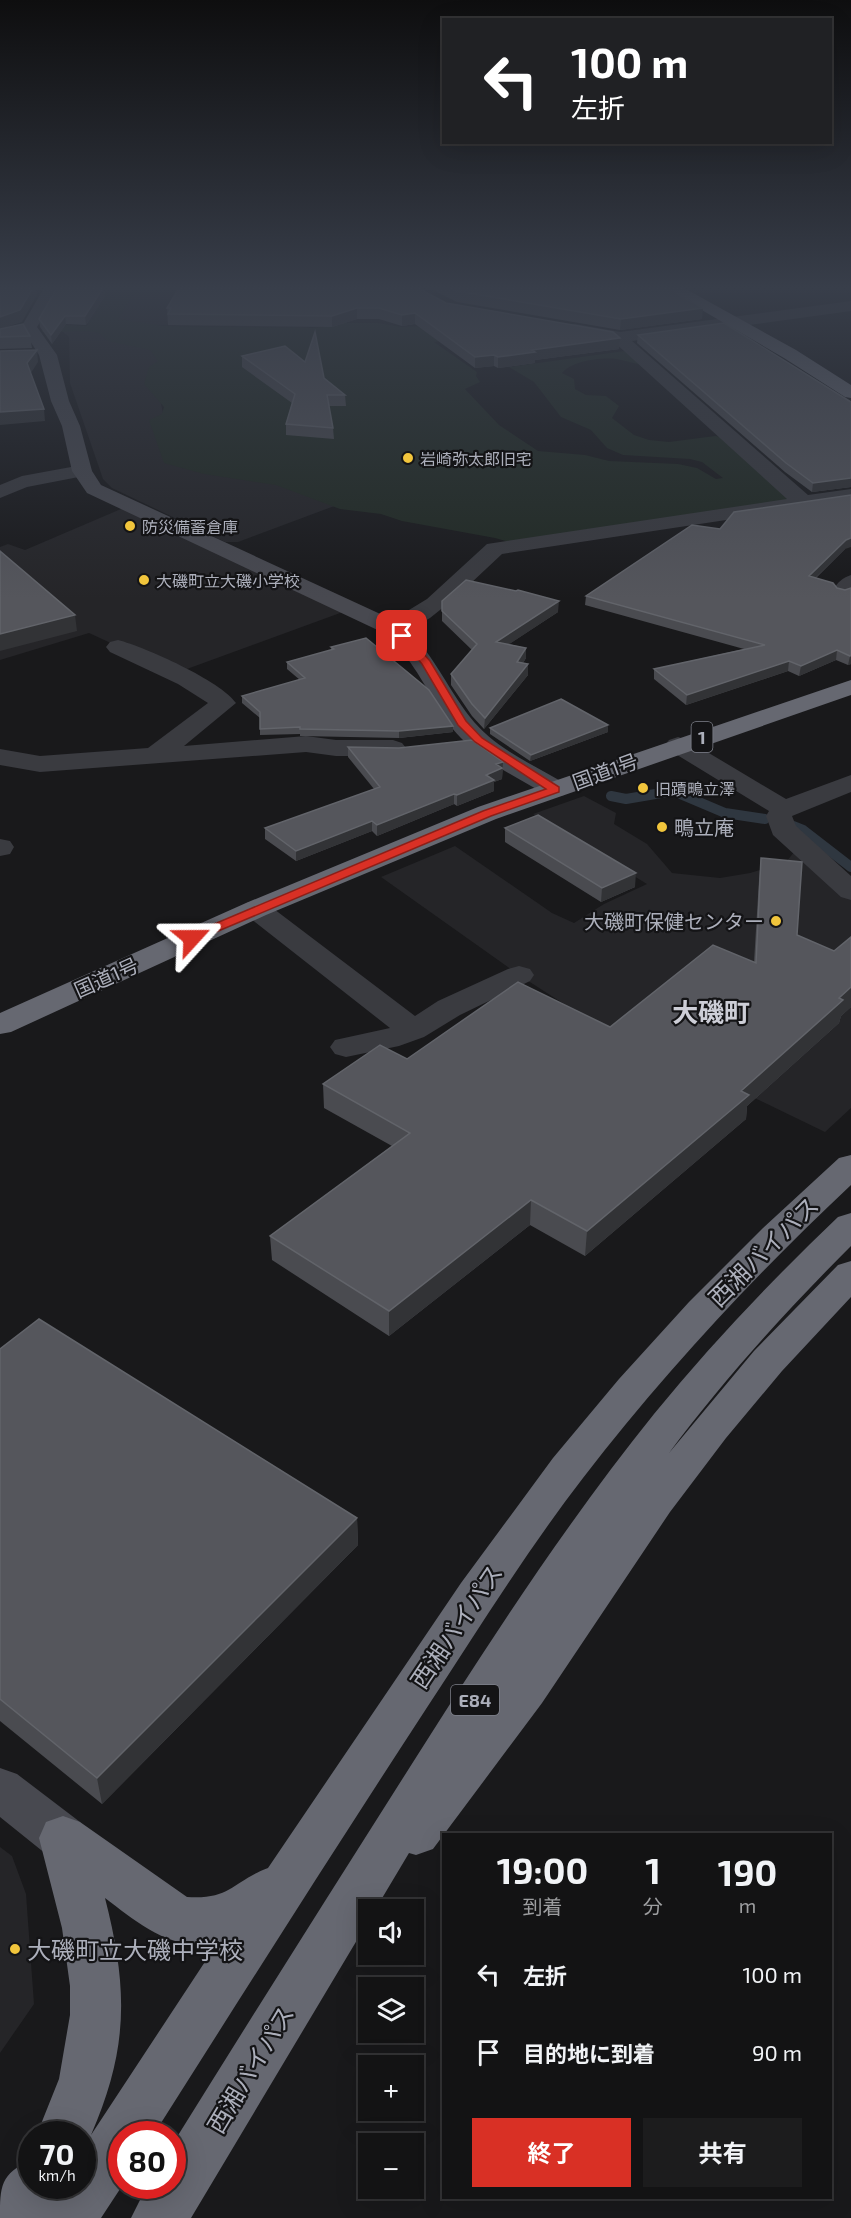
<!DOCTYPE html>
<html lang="ja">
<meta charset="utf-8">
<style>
body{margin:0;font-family:"Exo 2","Noto Sans JP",sans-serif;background:#1c1c1d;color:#f1f3f6;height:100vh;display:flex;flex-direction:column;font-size:22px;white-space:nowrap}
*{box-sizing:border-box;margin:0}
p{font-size:20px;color:#9d9ea0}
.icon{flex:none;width:33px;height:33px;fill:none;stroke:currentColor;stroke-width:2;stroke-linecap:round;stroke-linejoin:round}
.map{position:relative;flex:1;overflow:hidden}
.details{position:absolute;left:442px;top:1833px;width:390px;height:366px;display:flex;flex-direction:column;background:#131314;border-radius:0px;box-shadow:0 6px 24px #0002,0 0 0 2px #323234}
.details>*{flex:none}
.guide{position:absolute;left:442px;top:18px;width:390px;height:126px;border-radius:0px;box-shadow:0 6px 24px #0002,0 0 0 2px #323234;background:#202124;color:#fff;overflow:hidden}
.fabs{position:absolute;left:358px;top:1899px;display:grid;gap:12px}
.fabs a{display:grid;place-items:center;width:66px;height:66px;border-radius:0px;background:#131314;box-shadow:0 6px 24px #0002,0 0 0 2px #323234;font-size:30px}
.speed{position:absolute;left:18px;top:2121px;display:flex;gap:12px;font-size:30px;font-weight:700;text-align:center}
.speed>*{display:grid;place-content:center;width:78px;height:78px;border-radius:50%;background:#131314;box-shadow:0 6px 24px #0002,0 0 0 2px #323234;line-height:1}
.speed small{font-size:15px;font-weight:400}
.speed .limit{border:9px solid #d22;background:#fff;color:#111}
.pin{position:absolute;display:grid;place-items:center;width:51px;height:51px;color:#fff;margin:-26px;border-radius:12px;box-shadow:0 3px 9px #0006}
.me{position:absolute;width:66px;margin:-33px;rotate:66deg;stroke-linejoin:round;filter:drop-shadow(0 0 4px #0008)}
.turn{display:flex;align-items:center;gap:21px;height:126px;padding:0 30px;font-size:27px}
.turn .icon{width:78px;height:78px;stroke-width:2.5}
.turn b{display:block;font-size:42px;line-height:51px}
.eta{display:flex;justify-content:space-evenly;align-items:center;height:102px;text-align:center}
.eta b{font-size:36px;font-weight:700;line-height:42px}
.button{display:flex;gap:12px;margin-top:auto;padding:12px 30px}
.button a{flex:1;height:69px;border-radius:0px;background:#d93025;color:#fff;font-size:24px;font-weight:700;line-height:69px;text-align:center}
.button a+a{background:#1c1c1d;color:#f1f3f6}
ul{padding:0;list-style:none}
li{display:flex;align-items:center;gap:18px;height:78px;padding:0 30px}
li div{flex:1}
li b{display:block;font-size:22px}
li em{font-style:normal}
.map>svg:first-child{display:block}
.built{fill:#252528}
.green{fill:#212a23}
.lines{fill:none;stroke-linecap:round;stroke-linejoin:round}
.stream{stroke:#2f3740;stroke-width:10}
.street{fill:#3a3b40;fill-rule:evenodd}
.secondary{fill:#484950;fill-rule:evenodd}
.highway{fill:#666871;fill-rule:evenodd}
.wall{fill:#4a4b50}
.shaded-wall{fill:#323336}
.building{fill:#55565c;stroke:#62646a;stroke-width:1.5}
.route{fill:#d93025;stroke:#8d1f18;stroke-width:1.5}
.poi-dot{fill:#f1c53c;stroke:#141416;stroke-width:2}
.labels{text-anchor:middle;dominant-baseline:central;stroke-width:4.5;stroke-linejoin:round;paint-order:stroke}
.far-poi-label{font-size:16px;fill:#acafbb;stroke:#141416;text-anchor:start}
.shield{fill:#141416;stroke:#7e808a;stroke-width:1.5}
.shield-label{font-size:18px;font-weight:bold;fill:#acafbb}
.street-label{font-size:20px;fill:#acafbb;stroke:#141416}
.poi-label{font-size:20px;fill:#acafbb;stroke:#141416;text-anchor:start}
.near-street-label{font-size:24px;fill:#acafbb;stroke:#141416}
.near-poi-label{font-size:24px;fill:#acafbb;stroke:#141416;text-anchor:start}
.district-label{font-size:26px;font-weight:bold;fill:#cdced7;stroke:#141416}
</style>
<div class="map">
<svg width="851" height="2218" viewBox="0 0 851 2218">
<rect width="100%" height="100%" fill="#19191b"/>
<!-- built -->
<path class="built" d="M71 288H298L324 326 301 328 45 323Z
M111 328 168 347 157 385 173 460 282 483 337 505 238 542H225L112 488 103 479 70 383 69 337 62 331Z
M128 506 351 609 176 673 89 633 0 660V547L8 544 25 550Z
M584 796 616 813 614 824 647 844 672 873 720 878 750 873 786 862 800 845 851 891V1108L825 1132 575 1011 519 975 381 877 455 846 552 913 574 923 604 904 647 884 533 814Z
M0 1847 12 1856 26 1894 34 2004 0 2053Z"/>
<!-- green -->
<path class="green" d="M98 288H255L177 295H133L118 319 163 326 311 328 323 327 331 323H378L401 327 445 325 463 338 434 342 477 372 476 376 480 382 465 389 499 425 538 451 585 455 609 461 678 464 697 468 716 479 723 478 702 462 690 459 623 455 607 448 591 430 561 417 534 382 509 367 632 350 649 365C638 365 631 362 621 360 606 356 573 360 562 373L574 379 575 389 586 395 606 396 619 406 612 418 634 435 649 440 669 442 715 436 734 439 803 502 520 545 495 538 402 521 381 514 340 509 276 485 204 474 164 463 149 420 162 414 164 407 144 384 149 367 158 361 150 350 108 341 99 333 90 331 42 332 45 324 87 326 97 311 91 308Z"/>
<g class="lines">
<!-- stream -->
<path class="stream" d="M611 796 626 799 673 791 725 813 765 819
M793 826 803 830 851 867"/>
<!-- street -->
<path class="street" d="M851 301V311L632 341 808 495 851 489V501L502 554 455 598 430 618 402 634 394 636 386 634 383 629 386 624 427 599 487 544 787 499 613 341 569 333 567 329 569 325 575 324 620 332Z
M82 465 89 467 92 471 89 475 27 487 0 498V485L22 476Z
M851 575V595L844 597 836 595 833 590C838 582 842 578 851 575Z
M118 640C145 647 221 681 236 703L184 746 306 736 336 740H393L402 743 406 748 402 753 393 756H336L306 752 40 772 0 765V749L40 756 148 748 208 703 178 684 110 652 106 647 110 642Z
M678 737 687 740 786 799 851 775V792L792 816 796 826 851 876V900L841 897 773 835 766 816 769 811 669 750 665 745 669 740Z
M0 839 10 841 14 847 10 854 0 856Z
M256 900 266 903 415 1016 438 1001 508 969 519 966 530 969 534 975 530 981 460 1015 424 1037 399 1046 346 1057 335 1054 330 1047 335 1040 390 1028 246 915 242 909 246 903Z"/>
<!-- secondary -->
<path class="secondary" d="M44 288H60L37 327 57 355 69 401 80 426 92 471 101 485 402 624C432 651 446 686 470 717 494 748 532 764 564 783L568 789 564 795 555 797 546 795C513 775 476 758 452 728 429 696 415 661 386 634L87 493 72 471 62 426 51 401 39 355 25 333 0 340V330L23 324Z
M0 1768 17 1774 80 1822 87 1838 80 1854 63 1860 46 1854 0 1817Z"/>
<!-- highway -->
<path class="highway" d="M664 288H684L796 350 851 385V398L845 397 784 358Z
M851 680V695L496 819 266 915 11 1032 0 1034V1013L246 903 478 807Z
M851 1155V1185C754 1276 664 1373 583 1478 526 1552 477 1631 426 1709 334 1850 244 1992 154 2134H122V2186L101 2218H0C0 2187 0 2173 32 2160V2186H82V2134H37L59 2079 70 2015V1986L62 1928 39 1838 46 1822 63 1816 80 1822 187 1897C231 1900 233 1881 268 1868L461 1583 553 1458 619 1379 689 1302 763 1228 839 1158ZM105 1898C138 1923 174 1954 218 1942L91 2135C129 2048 128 1988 105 1898Z
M851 1213V1246C786 1311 724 1379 669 1453L754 1351 838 1265 851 1261V1297L782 1371 726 1438 670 1512 542 1703 433 1849 416 1855 409 1853 375 1910H369V1920L191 2218H131L147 2186H172V2145C246 2026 321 1907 396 1789 477 1661 559 1532 654 1414 711 1344 773 1279 838 1217Z"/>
</g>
<!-- wall -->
<path class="wall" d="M104 288 105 296 86 325 66 324 52 344 40 327 39 319Z
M429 288H667L702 319 620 330 457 302Z
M446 303 619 349 535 360V363L498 368 494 366 475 368 415 324 402 326 379 319H357L332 327 168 325 167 308Z
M0 329 30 336 32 348 0 349Z
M638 335 851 402V487L812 492 785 472 637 343Z
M242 356 324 378 345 395 346 406H329L333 428 334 439 286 435V424L292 403 242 367Z
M720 529 845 549 816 578 837 588 845 590 851 664 848 665 836 660 799 676 788 671 686 705 654 679V669L744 649 585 605 586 596Z
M442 601 558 612 509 644 526 648V658L523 663 528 664V675L484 729 472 716 451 685V674L472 650 442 621Z
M331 647 453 726V732L399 738 300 736V734L260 735V718L242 703V696L300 680 287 669V662L331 650Z
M490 728 608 732 530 761 490 734Z
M348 747 503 762 502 779 494 782V791L457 806 454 804 377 836 372 831 296 861 265 839V828L374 789 348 757Z
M505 828 635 887 601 902 505 842Z
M761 858 797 935 834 951 851 937V1007L841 1016 839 1023 747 1106 746 1119 585 1256 530 1225 389 1336 272 1260 270 1236 392 1146 324 1108 323 1084 407 1059 610 1027 754 962 759 880Z
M0 1349 357 1518 358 1545 102 1804 0 1721Z"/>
<!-- shaded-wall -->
<path class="shaded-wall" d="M33 288H37V295L22 322 0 329V317Z
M104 288 105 296 86 325 85 316Z
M357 308V319L332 327V316Z
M703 308 702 319 620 330 621 319Z
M415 313V324L402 326V315Z
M65 316 66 324 52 344 51 335Z
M620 338 619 349 535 360V363L498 368V357L532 350Z
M37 350 38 362 29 376 27 363Z
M494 355V366L475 368V357Z
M44 409 45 421 0 425V412Z
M851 478V487L812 492 813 483Z
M851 538V547L845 549 808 585 809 576 846 540Z
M559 601 558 612 496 653V642Z
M75 615 77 631 0 651V634Z
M526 648V658L517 673V662Z
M837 650 836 660 799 676 801 666Z
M851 655V664L848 665 850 656Z
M789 661 788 671 686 705 687 695Z
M528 664V675L484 729 485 718Z
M608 725V732L530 761 531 755Z
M453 726V732L399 738V731Z
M503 762 502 779 494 782V791L457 806V795L486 775 496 764Z
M454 794V804L377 836V825Z
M372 821V831L296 861V851Z
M636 873 635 887 601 902 602 888Z
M851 987V1007L841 1016 839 1023 747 1106 746 1119 585 1256 587 1231 741 1091Z
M531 1200 530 1225 389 1336V1311Z
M357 1518 358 1545 102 1804 97 1778Z"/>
<!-- building -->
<path class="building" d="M0 288H33L20 310 0 317Z
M57 288H103L85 316H65L51 335 39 319Z
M179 288H418L446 303 613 332 620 338 532 350 535 352 498 357 494 355 475 357 415 313 402 315 379 308H357L332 316 168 314 171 308H167Z
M451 288H667L703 308 621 319 457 291Z
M724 323 851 402V478L813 483 786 463 638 335Z
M23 324 30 336 0 337V329Z
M315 332 324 378 345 395H327L333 428 286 424 295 394 242 356 285 346 305 362Z
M37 350 27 363 44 409 0 412V351Z
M851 495V538L846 540 809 576 833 583 837 588 845 590 851 588V655L850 656 837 650 801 666 789 661 687 695 654 669 765 645 586 596 692 525 720 529 734 512Z
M0 551 75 615 0 634Z
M466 580 516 591 518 590 559 601 496 642 526 648 517 662 528 664 485 718 472 704 451 674 477 644 442 611V601Z
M366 638 429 690 453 726 399 731 300 729V727L260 729V712L242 696 305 678 287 662 334 649 331 647Z
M561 699 608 725 531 755 490 728Z
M472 740 503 762 496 764 502 768 486 775 494 780 457 795 454 794 377 825 372 821 296 851 265 828 380 787 348 747 399 748Z
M538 815 636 873 602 888 505 828Z
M761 858 802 862 797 935 834 951 851 937V987L839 998 843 1000 741 1091 749 1095 587 1231 531 1200 389 1311 270 1236 410 1133 323 1084 380 1045 407 1059 518 982 610 1027 713 945 756 963Z
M39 1319 357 1518 97 1778 0 1699V1349Z"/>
<!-- sky -->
<linearGradient id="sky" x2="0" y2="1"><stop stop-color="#0e0e0f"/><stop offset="0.48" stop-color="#383e4a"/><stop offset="1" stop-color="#383e4a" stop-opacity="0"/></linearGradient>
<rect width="851" height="599" fill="url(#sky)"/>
<!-- route -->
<path class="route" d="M402 633 406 634 430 661 466 721 482 738 559 787V792L491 816 197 940H188V935L483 811 546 789 475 742 458 725 422 664 398 636Z"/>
<!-- markers -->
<g class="poi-dot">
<circle cx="408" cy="458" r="6"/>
<circle cx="130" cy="526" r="6"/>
<circle cx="144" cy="580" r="6"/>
<circle cx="643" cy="788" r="6"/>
<circle cx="662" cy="827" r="6"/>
<circle cx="776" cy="921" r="6"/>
<circle cx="15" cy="1949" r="6"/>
</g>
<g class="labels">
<!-- far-poi labels -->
<g class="far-poi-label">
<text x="420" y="458">岩崎弥太郎旧宅</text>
<text x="142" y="526">防災備蓄倉庫</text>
<text x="156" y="580">大磯町立大磯小学校</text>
<text x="655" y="788">旧蹟鴫立澤</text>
</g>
<!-- shield labels -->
<g class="shield">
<rect x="691.5" y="722" width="21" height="30" rx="4.5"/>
<rect x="451" y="1685" width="48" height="30" rx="4.5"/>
</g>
<g class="shield-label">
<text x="702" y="737">1</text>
<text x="475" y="1700">E84</text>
</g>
<!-- street labels -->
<g class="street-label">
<text transform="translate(605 771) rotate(-20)">国道1号</text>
<text transform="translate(106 977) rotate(-24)">国道1号</text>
</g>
<!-- poi labels -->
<g class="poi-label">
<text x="674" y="827">鴫立庵</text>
<text x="764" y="921" text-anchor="end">大磯町保健センター</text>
</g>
<!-- near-street labels -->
<g class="near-street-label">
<text transform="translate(763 1251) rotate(-45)">西湘バイパス</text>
<text transform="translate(456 1626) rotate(-56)">西湘バイパス</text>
<text transform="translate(250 2069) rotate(-59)">西湘バイパス</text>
</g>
<!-- near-poi labels -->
<g class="near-poi-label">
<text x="27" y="1949">大磯町立大磯中学校</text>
</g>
<!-- district labels -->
<g class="district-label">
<text x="711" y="1011">大磯町</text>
</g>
</g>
</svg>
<div class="fabs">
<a><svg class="icon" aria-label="sound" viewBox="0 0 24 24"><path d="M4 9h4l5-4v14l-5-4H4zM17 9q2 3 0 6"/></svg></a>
<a><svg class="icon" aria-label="layers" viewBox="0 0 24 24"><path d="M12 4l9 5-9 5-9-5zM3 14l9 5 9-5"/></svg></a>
<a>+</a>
<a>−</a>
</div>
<div class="speed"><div>70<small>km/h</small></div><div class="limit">80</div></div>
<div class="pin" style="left:402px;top:636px;background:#d93025"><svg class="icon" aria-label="arrive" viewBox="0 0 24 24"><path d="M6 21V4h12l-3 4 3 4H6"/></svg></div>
<svg class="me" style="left:192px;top:938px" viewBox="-20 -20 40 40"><path d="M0-17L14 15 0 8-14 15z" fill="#d93025" stroke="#fff" stroke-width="4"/></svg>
<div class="guide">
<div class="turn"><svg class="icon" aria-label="left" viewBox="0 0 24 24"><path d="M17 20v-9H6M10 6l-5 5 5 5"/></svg><div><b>100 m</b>左折</div></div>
</div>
<section class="details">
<div class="eta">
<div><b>19:00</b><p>到着</p></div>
<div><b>1</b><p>分</p></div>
<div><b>190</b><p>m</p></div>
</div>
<ul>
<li><svg class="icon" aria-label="left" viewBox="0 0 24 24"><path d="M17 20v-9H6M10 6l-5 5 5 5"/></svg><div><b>左折</b></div><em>100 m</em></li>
<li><svg class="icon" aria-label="arrive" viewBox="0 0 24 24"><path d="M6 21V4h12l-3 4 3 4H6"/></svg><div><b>目的地に到着</b></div><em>90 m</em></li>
</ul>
<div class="button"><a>終了</a><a>共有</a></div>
</section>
</div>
